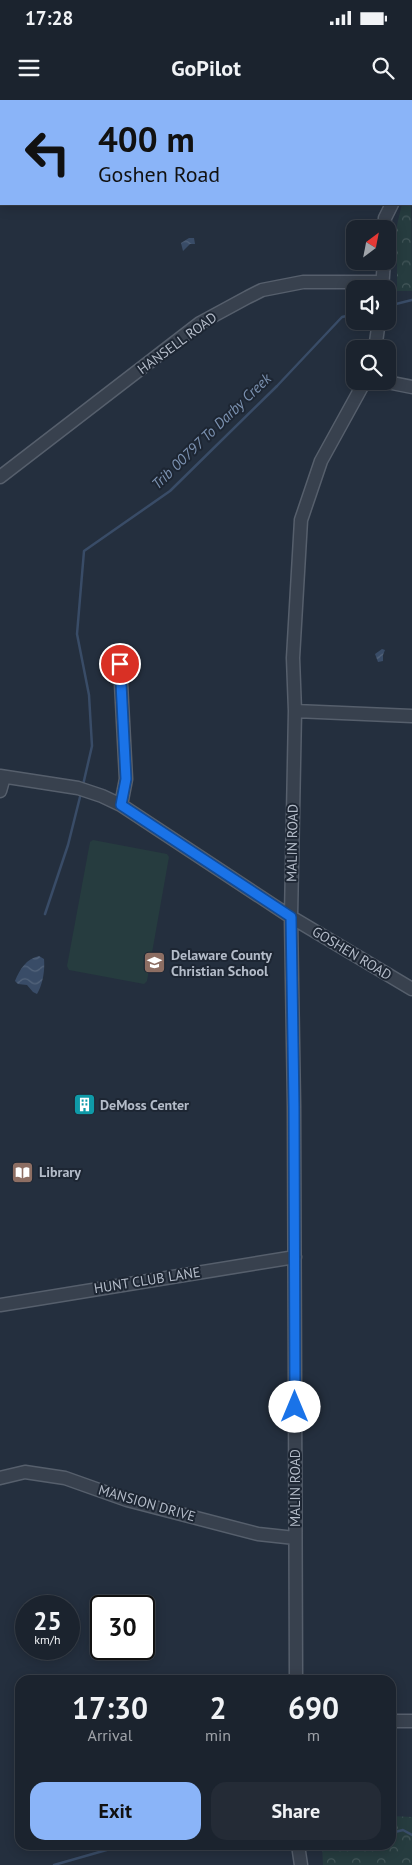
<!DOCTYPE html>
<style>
body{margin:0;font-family:"PT Sans",sans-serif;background:#242b36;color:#f1f3f6;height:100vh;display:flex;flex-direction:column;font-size:19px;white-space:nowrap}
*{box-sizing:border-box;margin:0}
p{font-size:16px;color:#a0a4aa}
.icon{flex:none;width:28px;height:28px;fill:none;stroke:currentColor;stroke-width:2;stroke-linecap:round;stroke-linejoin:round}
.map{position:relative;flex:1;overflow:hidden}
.drawer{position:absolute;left:15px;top:1575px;width:381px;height:175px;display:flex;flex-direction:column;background:#1b232e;border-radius:15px;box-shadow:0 2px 12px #0003,0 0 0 1px #39404a}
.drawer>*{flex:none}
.banner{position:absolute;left:0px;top:0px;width:412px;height:105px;box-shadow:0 2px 12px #0003,0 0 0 1px #39404a;background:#8ab4f8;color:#111;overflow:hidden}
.needle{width:32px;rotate:32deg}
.buttons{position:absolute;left:346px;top:120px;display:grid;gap:10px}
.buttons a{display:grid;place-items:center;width:50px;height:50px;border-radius:10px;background:#1b232e;box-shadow:0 2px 12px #0003,0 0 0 1px #39404a;font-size:25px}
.speed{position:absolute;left:15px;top:1495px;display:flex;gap:10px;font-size:25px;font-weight:700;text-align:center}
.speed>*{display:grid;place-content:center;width:65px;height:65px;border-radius:50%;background:#1b232e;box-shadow:0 2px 12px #0003,0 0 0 1px #39404a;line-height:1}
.speed small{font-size:12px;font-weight:400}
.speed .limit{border:2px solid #111;border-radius:8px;background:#fff;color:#111}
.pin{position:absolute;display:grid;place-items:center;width:42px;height:42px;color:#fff;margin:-21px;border:2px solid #fff;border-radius:50%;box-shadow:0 1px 5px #0007}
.me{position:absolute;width:55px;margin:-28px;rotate:0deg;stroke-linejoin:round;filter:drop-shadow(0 0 4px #0008)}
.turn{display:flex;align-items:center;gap:18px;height:105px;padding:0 15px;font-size:22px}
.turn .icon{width:65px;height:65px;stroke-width:2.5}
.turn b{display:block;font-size:35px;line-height:42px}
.eta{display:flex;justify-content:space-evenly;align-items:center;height:85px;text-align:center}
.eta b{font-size:30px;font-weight:600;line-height:35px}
.button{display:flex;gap:10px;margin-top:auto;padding:10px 15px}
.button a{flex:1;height:58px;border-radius:15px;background:#8ab4f8;color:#111;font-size:20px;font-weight:600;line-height:58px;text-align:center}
.button a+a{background:#242b36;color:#f1f3f6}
.status{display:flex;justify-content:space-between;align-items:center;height:35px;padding:0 25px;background:#1b232e;direction:ltr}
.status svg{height:14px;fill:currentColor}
header{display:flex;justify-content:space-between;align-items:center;height:65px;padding:0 15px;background:#1b232e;font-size:22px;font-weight:600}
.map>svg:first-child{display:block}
.grass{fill:#263c3f}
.park{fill:url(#park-crowns)}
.water{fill:url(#water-waves)}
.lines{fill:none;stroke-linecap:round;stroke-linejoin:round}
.stream{stroke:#394c67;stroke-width:2.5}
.minor-casing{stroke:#565f6c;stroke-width:15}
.minor{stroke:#38414e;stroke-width:12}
.route-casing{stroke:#114b97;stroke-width:12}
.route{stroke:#1a73e8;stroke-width:9}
.labels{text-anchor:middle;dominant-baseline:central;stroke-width:4;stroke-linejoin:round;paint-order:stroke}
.street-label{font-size:14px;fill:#b4bcc9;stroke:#1d2633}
.poi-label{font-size:14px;font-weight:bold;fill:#b4bcc9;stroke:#1d2633;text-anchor:start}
.water-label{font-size:15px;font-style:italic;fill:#7c92b1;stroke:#1d2633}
</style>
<div class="status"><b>17:28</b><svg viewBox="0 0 49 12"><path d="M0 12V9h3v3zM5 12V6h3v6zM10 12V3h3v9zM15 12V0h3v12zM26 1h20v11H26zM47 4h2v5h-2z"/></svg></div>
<header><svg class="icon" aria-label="menu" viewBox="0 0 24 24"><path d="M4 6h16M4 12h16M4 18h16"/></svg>GoPilot<svg class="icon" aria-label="search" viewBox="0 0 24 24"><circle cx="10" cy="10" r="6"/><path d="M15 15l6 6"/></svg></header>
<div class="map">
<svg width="412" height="1765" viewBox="0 0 412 1765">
<defs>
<pattern id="park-crowns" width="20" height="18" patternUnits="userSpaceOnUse" patternTransform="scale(1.25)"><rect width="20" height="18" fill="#263c3f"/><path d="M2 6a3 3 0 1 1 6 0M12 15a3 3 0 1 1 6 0" fill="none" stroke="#435659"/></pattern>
<pattern id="water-waves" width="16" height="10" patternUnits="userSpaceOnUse" patternTransform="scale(1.25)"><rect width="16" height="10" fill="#394c67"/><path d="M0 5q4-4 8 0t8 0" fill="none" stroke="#53647b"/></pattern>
</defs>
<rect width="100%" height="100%" fill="#242f3e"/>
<!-- grass -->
<path class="grass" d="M93 740 167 754 169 757 147 881 144 884 69 870 67 866 90 742Z"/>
<!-- park -->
<path class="park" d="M411 87 412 191H397V125L402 104H411Z
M391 1716 412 1717V1765H323L322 1745H391Z"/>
<!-- water -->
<path class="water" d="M189 138H194L195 144H190L183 151 181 143Z
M382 549 385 550 383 555V561L378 562 375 554Z
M39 856 44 859C45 870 43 884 37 894L33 892 27 885 18 884 15 881C20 869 26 859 39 856Z"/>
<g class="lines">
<!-- stream -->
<path class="stream" d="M388 206 412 200
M83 685 92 646 89 595 77 534 84 451 170 391 277 286 342 217 355 214
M45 814 68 745 81 693
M391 1733 403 1730 412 1735
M54 1765 124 1745"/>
<defs>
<path id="minor" d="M59 0 60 1
M33 1V0
M411 71H412
M384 129 385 118 392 104
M382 189 384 161
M375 249 379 221
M382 281 412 287
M0 377 200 223 248 197 262 190 303 182H383
M120 564 126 679 121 705
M295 611 412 616
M0 676 78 688 102 696 121 705 291 817 412 889
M0 691 4 677
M0 1205 295 1157
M0 1378 25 1372 65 1378 127 1400 258 1434 295 1438
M296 1580 294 1006 291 817 295 611 293 558 301 420 321 361 365 281
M391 1621H412
M298 1745 301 1765"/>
</defs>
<!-- minor casing -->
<use href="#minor" class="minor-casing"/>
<!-- minor -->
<use href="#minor" class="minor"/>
</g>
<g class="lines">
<defs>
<path id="route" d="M120 564 126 679 121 705 291 817 294 1006 295 1307"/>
</defs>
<!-- route casing -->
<use href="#route" class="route-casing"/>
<!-- route -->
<use href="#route" class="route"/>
</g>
<!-- icons -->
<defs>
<symbol id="school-square" viewBox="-11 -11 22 22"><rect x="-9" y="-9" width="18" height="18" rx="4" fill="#8d6e63" stroke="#1d2633"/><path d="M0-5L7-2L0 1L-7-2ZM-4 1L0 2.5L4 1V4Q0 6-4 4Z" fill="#fff"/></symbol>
<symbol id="building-square" viewBox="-11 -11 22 22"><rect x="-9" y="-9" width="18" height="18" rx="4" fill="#0f9aa8" stroke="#1d2633"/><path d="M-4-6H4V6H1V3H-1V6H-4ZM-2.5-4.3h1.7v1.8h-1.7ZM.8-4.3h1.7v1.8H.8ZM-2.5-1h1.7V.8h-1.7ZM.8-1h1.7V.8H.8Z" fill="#fff"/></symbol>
<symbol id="library-square" viewBox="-11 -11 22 22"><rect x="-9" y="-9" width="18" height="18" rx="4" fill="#8d6e63" stroke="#1d2633"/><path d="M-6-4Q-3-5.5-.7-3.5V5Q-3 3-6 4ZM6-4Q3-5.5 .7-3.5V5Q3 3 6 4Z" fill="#fff"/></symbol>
</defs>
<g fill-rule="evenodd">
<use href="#school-square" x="142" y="850" width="25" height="25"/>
<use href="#building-square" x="72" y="992" width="25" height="25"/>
<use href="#library-square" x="10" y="1060" width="25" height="25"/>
</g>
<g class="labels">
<!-- street labels -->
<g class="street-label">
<text transform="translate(177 243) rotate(-36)">HANSELL ROAD</text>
<text transform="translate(292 743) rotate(-89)">MALIN ROAD</text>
<text transform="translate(352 853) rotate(31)">GOSHEN ROAD</text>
<text transform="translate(147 1180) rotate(-9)">HUNT CLUB LANE</text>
<text transform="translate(295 1388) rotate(-90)">MALIN ROAD</text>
<text transform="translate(147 1403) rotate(16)">MANSION DRIVE</text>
</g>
<!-- poi labels -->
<g class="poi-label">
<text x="171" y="855">Delaware County<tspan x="171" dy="16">Christian School</tspan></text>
<text x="100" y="1005">DeMoss Center</text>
<text x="39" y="1072">Library</text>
</g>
<!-- water labels -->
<g class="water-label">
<text transform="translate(211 331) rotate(-44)">Trib 00797 To Darby Creek</text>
</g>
</g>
</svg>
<div class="buttons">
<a><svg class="needle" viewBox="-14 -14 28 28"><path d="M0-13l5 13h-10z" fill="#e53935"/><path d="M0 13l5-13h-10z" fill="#a0a4aa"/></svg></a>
<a><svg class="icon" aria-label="sound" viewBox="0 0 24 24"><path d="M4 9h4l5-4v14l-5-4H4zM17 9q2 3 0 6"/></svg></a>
<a><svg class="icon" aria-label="search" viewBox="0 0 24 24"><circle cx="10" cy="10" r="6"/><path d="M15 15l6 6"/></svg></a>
</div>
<div class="speed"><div>25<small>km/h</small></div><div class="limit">30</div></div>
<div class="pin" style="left:120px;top:564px;background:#d93025"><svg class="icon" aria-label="arrive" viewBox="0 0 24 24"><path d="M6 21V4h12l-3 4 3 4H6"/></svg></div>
<svg class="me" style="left:295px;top:1307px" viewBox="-20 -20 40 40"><circle r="19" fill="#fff"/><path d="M0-13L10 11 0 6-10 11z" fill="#1a73e8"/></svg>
<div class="banner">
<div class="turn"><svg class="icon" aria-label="left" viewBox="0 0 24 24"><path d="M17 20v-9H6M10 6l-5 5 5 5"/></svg><div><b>400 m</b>Goshen Road</div></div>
</div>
<section class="drawer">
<div class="eta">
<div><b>17:30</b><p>Arrival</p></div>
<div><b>2</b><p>min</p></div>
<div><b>690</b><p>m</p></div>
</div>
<div class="button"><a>Exit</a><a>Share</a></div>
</section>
</div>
